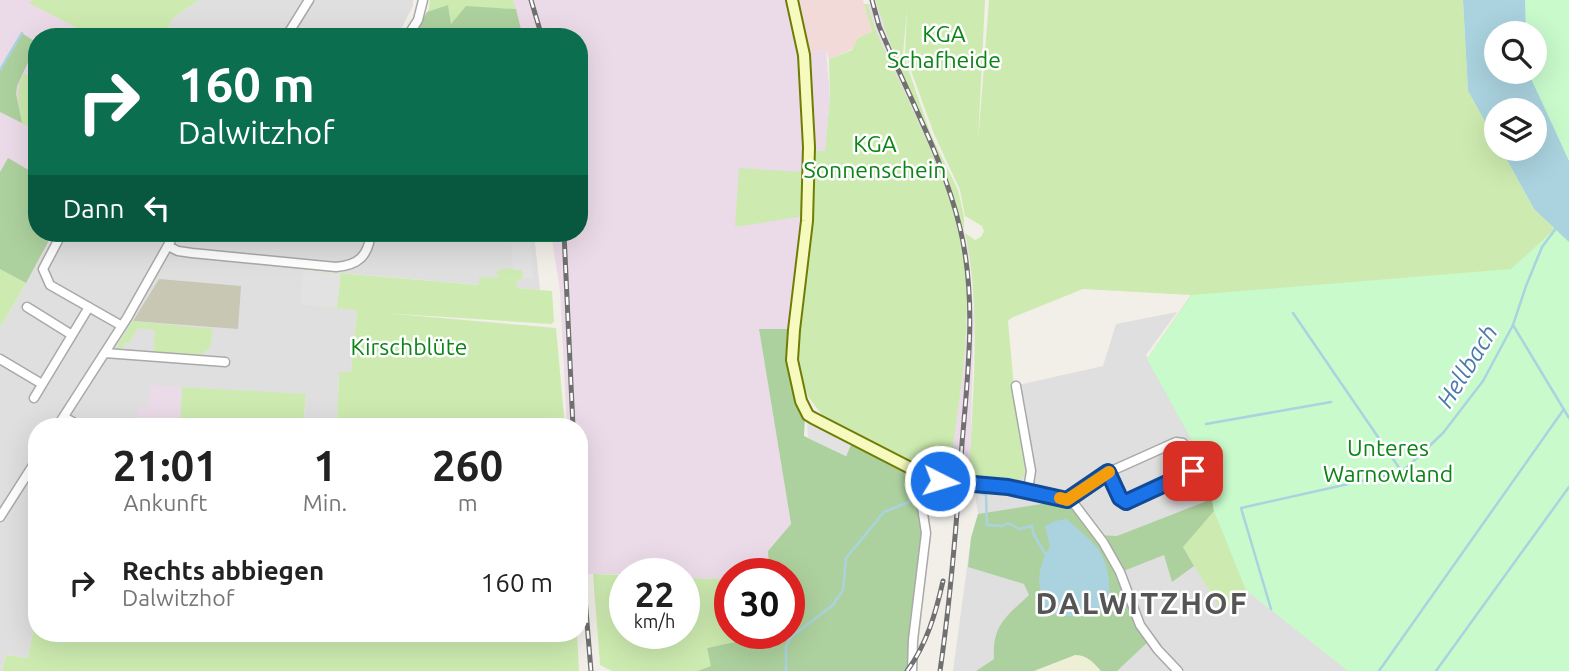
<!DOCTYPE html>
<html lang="de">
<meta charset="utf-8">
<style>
body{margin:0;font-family:Ubuntu,sans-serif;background:#f6f6f6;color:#222;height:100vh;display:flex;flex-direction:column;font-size:26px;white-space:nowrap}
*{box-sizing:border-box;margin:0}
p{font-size:23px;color:#767676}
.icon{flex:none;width:38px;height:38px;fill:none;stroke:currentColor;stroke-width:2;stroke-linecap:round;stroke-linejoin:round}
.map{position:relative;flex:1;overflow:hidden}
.drawer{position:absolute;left:28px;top:418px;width:560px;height:224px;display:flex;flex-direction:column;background:#fff;border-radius:28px;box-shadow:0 7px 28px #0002}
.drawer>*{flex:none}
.banner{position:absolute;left:28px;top:28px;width:560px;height:214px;border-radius:28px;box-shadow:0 7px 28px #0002;background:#0b6e4f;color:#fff;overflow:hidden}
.fabs{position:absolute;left:1484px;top:21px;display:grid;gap:14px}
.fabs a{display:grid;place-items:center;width:63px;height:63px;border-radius:50%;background:#fff;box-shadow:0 7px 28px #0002;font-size:35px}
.speed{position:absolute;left:609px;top:558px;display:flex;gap:14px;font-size:35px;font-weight:700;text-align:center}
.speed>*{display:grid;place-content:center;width:91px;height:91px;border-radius:50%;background:#fff;box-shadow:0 7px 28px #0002;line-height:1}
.speed small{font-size:18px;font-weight:400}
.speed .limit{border:10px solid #d22;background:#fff;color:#111}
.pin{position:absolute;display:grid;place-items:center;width:60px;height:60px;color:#fff;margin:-30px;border-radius:14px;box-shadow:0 4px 10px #0006}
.me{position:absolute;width:77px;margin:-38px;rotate:95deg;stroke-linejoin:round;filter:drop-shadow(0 0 5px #0008)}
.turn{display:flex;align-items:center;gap:24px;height:147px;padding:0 35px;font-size:32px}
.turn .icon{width:91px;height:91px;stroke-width:2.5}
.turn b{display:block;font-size:49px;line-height:60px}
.then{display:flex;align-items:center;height:66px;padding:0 35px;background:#0003;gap:14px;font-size:26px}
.eta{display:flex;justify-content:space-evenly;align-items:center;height:119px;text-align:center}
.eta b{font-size:42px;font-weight:600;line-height:49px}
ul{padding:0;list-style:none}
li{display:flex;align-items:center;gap:21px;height:91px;padding:0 35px}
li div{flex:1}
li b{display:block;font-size:26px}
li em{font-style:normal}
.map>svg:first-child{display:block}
.residential{fill:#e0dfdf}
.commercial{fill:#f2dad9}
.industrial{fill:#ebdbe8}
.construction{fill:#c7c7b4}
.farmland{fill:#eef0d5}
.grass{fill:#cdebb0}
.forest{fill:#add19e}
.park{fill:#c8facc;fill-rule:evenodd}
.parking{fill:#e2e2e2}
.water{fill:#aad3df}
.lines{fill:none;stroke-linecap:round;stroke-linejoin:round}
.stream{stroke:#aad3df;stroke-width:2.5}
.street-casing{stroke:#a9a9a9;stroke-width:11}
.secondary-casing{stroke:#707d05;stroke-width:14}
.street{stroke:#fff;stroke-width:8}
.secondary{stroke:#f7fabf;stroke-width:10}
.rail-casing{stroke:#707070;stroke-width:5}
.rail{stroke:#fff;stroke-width:2.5;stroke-dasharray:8;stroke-linecap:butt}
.route-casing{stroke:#114b97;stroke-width:18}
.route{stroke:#1a73e8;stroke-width:12}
.slow{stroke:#f59e0b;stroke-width:12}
.labels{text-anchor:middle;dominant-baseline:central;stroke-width:5;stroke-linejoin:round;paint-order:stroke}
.park-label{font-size:23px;fill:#0c8416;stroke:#fff}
.water-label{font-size:24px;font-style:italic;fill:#4a7aab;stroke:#fff}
.district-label{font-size:30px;font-weight:bold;letter-spacing:2px;fill:#555;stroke:#fff}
</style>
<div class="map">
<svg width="1569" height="671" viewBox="0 0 1569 671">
<rect width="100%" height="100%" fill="#f2efe9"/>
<!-- residential -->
<path class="residential" d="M199 0H413V6L397 37H163L173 18Z
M55 233H534L540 290 304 270 357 310 351 372H339L337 427 303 426 306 395 182 387 180 427H37V611L28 658 6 655 2 671H0V328L26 283 0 269V236L40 258Z
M1177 312 1146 355 1206 466 1214 511 1222 611 1246 590 1348 671H1101L1090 659 1075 655 1034 671H953L971 538 978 514 973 480 969 478 1014 386 1103 366 1116 324Z"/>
<!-- commercial -->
<path class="commercial" d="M797 0H863L872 32 852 49 829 59 826 50 807 52Z"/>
<!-- industrial -->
<path class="industrial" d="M0 0H199L173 18 163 37H37V233H55L40 258 0 236Z
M513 0H787L801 74 805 199 790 329H759L791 525 768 551 769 574H730V579L684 578V574H579V427H567L560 291 551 233H579V37H523Z
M876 2 894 55 947 176 959 209 968 248 974 317 970 463 969 478 966 480 949 479 964 359 967 318 926 141 875 28 868 4Z
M826 50 830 97 825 152 814 151 813 97 807 52Z
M152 385 182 387 180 427H136L138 407 148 408 150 387Z"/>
<!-- construction -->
<path class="construction" d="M159 279 241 286 238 329 133 321Z"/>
<!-- farmland -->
<path class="farmland" d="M1075 655H1082L1090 659 1101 671H1034Z"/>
<!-- grass -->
<path class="grass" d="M33 0H199L173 18 163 37H95L29 3Z
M430 0H513L516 9 466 7 451 24 448 6 428 12Z
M875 0H985L978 143 989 0H1463L1468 91 1496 141V149H1501L1534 209 1569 242V671H1348L1247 590 1222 612 1183 547 1214 511 1206 466 1147 359 1191 295 1083 289 1011 318 1008 321 1014 387 1027 472 1016 484 969 478C972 399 982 311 965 233L975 240 981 237 984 231 982 226 965 216 960 190 934 134 905 54 907 9 903 54 931 135 958 190 964 216V231L947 176 894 55Z
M864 4H868L875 28C907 103 956 185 965 267 972 337 957 409 949 479L941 478 824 417 809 398 802 380 798 350 814 151H825L830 97 829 59 852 50 858 38 872 32Z
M24 73 37 81V131L22 123C18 104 14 91 24 73Z
M739 168 805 172 804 216 735 227Z
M513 268 514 270H522L523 279 517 280V288L552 291 554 322 551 324 384 313 556 328 565 427H337L339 372H351L357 310 300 305 303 270 479 285V277L498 278 497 270Z
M0 269 26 283 0 328Z
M132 321 213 329 210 348 203 353 202 357 170 356 166 353H153L155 330 138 328 129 343H125L121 351 114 352Z
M182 387 306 394 303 426 317 427H180Z
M593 574 625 575V634H684V578L730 579V634H769V635L707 648 712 666 697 671H612L600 665Z
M37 611V634H577L579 671H2L6 655 28 658Z"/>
<!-- forest -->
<path class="forest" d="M448 5 451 24 466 6 516 9 523 37H412L427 12Z
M22 33 37 43 17 86 16 94 22 123 0 112V70Z
M8 158 37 175V233H53L26 283 0 269V172Z
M759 329H790L805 417 804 436 846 456 852 442 910 470 913 477 924 539 908 648 910 665 904 671H697L711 666 707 648 768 635 769 634H789V574H769L768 551 791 524Z
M1212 499 1214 511 1183 547 1194 566 1172 582 1164 555 1121 572 1150 640 1117 671H1101C1093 662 1087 655 1075 655L1034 671H976L994 659C992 625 1006 617 1029 595L1024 584 968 567 971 538 978 514 1067 500 1098 535 1117 536Z"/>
<!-- park -->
<path class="park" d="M1463 0H1569V671H1348L1246 590 1214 511 1206 466 1147 359 1192 295 1511 269 1555 229 1534 209 1501 149H1535V110H1496V141L1468 91ZM1496 33H1535V72H1496Z"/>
<!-- parking -->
<path class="parking" d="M511 233H530L533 278H523L522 270H513Z
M303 270 341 274 337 308 300 305Z
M807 421 852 442 846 456 808 438Z"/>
<!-- water -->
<path class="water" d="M1463 0H1525L1526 33H1496V72H1528L1569 161V242L1534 209 1501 149H1535V110H1496V141L1468 91Z
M1067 519C1077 529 1090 538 1098 549 1110 565 1118 610 1092 615 1079 618 1062 615 1048 614 1037 587 1035 573 1050 546L1045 526 1055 521Z"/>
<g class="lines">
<!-- stream -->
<path class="stream" d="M0 70 22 33
M1293 313 1402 472
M1513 325 1569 418
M1206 424 1331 402
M967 488 986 495 987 525 1002 526 1008 523 1019 529 1032 526 1033 533 1047 557
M927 495 954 486
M1108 592 1117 607
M1271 609 1241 508 1402 472 1443 433 1483 381 1513 325 1526 286 1542 247 1557 227
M786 671V647L791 637 833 605 843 590 846 558 884 512 916 499
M1379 671 1564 409
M1436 671 1569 487"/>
<defs>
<path id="street" d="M286 37 309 0
M407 37 418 20 423 0
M62 233 43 269 50 285 122 326
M168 246 178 251 192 253 336 267C359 265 368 256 371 233
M27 307 72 335
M105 353 225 362
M0 359 42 384
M1016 386 1031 471 1028 490
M34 398 89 307
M64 417 82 427
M57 427 127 318 175 233
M1067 500 1109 472 1176 442 1183 443 1194 466 1193 471 1126 502 1120 498 1109 472
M0 517 37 459
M912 671 913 640 926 533 919 488 922 474 940 481 1028 490 1067 500 1075 505 1103 542 1120 572 1140 625 1158 650 1178 671"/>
<path id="secondary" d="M792 0 804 55 809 147 807 221 794 330 792 360 801 401 808 415 813 418 922 474"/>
</defs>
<!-- street casing -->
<use href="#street" class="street-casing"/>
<!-- secondary casing -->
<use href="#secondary" class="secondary-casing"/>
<!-- street -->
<use href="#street" class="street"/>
<!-- secondary -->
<use href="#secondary" class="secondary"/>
<defs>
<path id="rail" d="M531 0 542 37
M872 0 879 26C906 91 944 160 960 228 977 299 968 372 962 444 957 520 951 596 940 671
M564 233 573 427
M579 455 583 574 591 671
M907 671C927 644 936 612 943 581"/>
</defs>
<!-- rail casing -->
<use href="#rail" class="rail-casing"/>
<!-- rail -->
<use href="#rail" class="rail"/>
</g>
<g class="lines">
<defs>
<path id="route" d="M940 481 1008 487 1067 500 1108 472 1120 498 1126 502 1193 471"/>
</defs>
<!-- route casing -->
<use href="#route" class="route-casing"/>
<!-- route -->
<use href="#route" class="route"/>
<!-- slow -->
<path class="slow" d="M1060 498 1067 500 1109 472"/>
</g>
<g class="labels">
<!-- park labels -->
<g class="park-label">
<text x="944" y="33">KGA<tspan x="944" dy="26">Schafheide</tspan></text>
<text x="875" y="143">KGA<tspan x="875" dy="26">Sonnenschein</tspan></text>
<text x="409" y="346">Kirschblüte</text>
<text x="1388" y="447">Unteres<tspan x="1388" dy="26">Warnowland</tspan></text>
</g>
<!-- water labels -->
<g class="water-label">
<text transform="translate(1467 366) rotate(-58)">Hellbach</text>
</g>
<!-- district labels -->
<g class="district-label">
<text x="1142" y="603">DALWITZHOF</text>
</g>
</g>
</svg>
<div class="fabs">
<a><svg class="icon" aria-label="search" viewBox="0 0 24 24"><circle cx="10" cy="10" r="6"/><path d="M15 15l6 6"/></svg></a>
<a><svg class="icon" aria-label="layers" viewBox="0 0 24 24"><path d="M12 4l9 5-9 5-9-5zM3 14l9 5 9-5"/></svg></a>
</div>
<div class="speed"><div>22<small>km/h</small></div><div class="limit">30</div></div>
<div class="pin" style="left:1193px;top:471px;background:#d93025"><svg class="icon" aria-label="arrive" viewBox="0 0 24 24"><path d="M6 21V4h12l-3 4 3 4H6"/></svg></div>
<svg class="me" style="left:940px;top:481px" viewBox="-20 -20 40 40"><circle r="17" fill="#1a73e8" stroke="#fff" stroke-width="3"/><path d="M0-11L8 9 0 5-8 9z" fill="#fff"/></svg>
<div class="banner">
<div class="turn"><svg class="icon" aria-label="right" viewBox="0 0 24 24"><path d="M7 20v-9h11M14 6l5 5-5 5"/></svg><div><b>160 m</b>Dalwitzhof</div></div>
<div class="then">Dann<svg class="icon" aria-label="left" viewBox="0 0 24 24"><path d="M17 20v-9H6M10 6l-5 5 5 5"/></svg></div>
</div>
<section class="drawer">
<div class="eta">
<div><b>21:01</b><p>Ankunft</p></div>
<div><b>1</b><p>Min.</p></div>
<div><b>260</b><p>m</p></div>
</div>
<ul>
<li><svg class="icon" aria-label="right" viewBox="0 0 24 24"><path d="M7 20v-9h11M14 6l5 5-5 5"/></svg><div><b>Rechts abbiegen</b><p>Dalwitzhof</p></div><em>160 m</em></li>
</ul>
</section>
</div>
